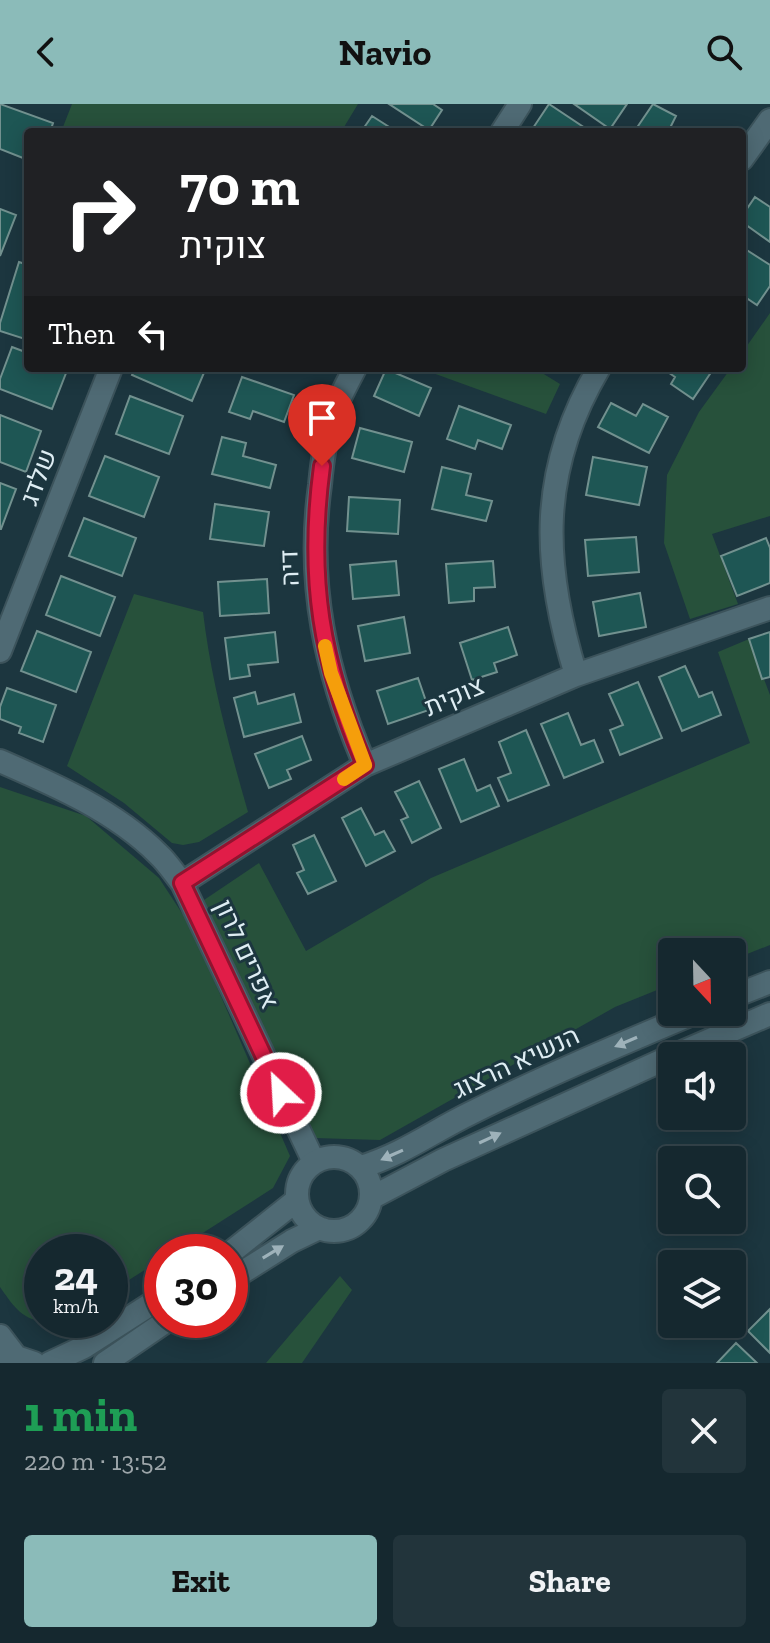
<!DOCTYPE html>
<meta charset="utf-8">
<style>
body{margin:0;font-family:"Zilla Slab",Heebo,serif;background:#22343b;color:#f1f3f6;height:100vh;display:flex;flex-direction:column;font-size:30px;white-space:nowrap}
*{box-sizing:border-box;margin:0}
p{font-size:26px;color:#9da6aa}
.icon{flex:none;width:44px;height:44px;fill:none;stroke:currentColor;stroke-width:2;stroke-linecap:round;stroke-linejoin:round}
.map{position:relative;height:1259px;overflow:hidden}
.side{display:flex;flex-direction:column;background:#15282f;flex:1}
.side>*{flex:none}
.guide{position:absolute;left:24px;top:24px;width:722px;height:244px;border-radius:8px;box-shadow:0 4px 20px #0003,0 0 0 2px #34444b;background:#202124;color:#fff;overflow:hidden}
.needle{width:52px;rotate:158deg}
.controls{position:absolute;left:658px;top:834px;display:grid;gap:16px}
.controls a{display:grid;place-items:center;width:88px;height:88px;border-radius:8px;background:#15282f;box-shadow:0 4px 20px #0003,0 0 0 2px #34444b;font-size:40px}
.speed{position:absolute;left:24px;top:1130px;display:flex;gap:16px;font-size:40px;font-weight:700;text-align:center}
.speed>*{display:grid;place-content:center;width:104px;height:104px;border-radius:50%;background:#15282f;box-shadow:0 4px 20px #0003,0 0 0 2px #34444b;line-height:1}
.speed small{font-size:20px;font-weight:400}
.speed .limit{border:12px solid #d22;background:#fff;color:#111}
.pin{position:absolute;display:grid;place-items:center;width:68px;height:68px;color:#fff;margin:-82px -34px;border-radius:50% 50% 50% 0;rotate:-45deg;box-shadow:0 0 8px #0007}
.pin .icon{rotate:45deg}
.me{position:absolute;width:88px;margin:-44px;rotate:335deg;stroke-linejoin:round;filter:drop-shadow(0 0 6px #0008)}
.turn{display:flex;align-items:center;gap:28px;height:168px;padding:0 24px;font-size:36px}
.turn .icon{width:104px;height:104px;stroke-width:2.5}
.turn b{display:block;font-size:56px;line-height:68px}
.then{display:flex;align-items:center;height:76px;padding:0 24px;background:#0003;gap:16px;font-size:30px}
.round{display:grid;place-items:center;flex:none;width:84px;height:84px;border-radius:8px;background:#22343b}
.summary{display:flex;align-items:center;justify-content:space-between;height:136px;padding:0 24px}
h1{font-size:48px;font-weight:700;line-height:60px;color:#1e9e55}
.primary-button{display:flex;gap:16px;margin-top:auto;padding:16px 24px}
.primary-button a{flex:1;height:92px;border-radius:8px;background:#8bbbb9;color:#111;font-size:32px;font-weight:700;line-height:92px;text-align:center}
.primary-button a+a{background:#22343b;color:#f1f3f6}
header{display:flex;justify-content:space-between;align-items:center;height:104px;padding:0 24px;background:#8bbbb9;color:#111;font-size:36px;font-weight:700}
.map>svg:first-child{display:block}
.green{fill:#27513b}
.building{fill:#1e5654;stroke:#72918f;stroke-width:2}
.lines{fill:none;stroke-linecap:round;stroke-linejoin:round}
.minor-casing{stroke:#3c535b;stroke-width:26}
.tertiary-casing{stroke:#3c535b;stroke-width:26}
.minor{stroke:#4f6a74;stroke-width:22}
.tertiary{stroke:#4f6a74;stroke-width:22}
.oneway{fill:#9eb2ba}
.route-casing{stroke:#92132f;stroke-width:20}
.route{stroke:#e11d48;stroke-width:14}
.slow{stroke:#f59e0b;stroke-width:14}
.labels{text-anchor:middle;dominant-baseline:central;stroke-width:6;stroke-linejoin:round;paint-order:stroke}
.street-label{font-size:26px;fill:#deedf3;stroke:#1c363f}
</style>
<header><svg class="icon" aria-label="back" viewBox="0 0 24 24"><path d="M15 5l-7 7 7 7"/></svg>Navio<svg class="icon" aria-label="search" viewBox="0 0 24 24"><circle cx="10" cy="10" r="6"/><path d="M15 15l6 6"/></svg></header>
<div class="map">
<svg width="770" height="1259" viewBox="0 0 770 1259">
<rect width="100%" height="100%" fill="#1c363f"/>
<!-- green -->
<path class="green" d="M72 0H358L341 28H61Z
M770 209V412L712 430 738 500 690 515 664 439 667 371 699 308 731 264H742V249Z
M419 264H534L560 280 546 310Z
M134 490 203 508C211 576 229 642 248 708L199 738 183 741 172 739 124 699 67 662Z
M749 535 770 591V841L732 856V848H672V880L615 903 380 1036 315 1034 204 796 259 759 306 847 431 774 750 639 718 548Z
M0 683 86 712 159 774 191 823 290 1052 273 1084 173 1148H162V1155L110 1188V1148H42V1216H48C24 1220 12 1200 0 1183Z
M340 1172 352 1186 302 1259H266Z"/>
<!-- building -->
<path class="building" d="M0 0 53 19 50 28H28V56L0 45Z
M389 0H433L442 6 429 26Z
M549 0 591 28H533L531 27Z
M574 0H627L610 25Z
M653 0 676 12 668 28H634Z
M372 12 397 28H361Z
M755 93 770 103V138L742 118V112Z
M0 105 16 111 0 152Z
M742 143 770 161V182L757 201 742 191Z
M19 158 28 161V236L0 227V219Z
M12 243 28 249V264H68L52 305 0 285V275Z
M135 264H206L192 297 132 271Z
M662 264H714L693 295 671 280 675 273Z
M386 265 431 284 419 312 374 292Z
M242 273 294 291 284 318 253 307 250 315 229 308Z
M130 292 183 312 169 350 116 330Z
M611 299 636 312 643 300 668 313 649 349 598 323Z
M459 302 511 321 502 345 478 336 475 345 447 335Z
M0 311 41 327 26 368 0 358Z
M360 324 412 338 404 368 352 354Z
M222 333 246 339 243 352 276 361 270 384 212 370Z
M105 352 159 373 144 413 89 392Z
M593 353 647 363 639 401 586 391Z
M442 363 471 370 466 391 492 397 486 417 432 405Z
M0 379 16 385 1 425H0Z
M349 393 400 396 398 430 347 427Z
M215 400 269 408 264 442 210 435Z
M84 414 136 434 122 472 69 452Z
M636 433 639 468 588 472 585 436Z
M766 434 770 444V479L737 492 721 452Z
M396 457 399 491 353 495 350 461Z
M493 457 495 483 474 484V497L449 499 446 460Z
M61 472 115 493 100 532 46 511Z
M267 475 269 509 220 512 218 478Z
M640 489 646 523 599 532 593 498Z
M404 513 410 549 365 557 358 522Z
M508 523 517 551 494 559 497 568 472 576 460 539Z
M37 527 91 548 76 588 21 567Z
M275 528 278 558 248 561 250 572 230 575 225 534Z
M770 528V573L762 575 749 535Z
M685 562 699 593 712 588 721 611 682 627 659 573Z
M418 574 429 606 388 620 377 587Z
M638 578 662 634 620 651 610 626 623 621 609 590Z
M7 584 56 601 43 638 19 629 21 623 0 615V603Z
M255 588 258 600 294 590 301 618 244 633 234 594Z
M568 609 581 641 594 636 603 658 564 674 541 620Z
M526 626 549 681 508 697 498 674 511 669 499 638Z
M302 632 311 656 287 666 291 675 269 684 255 650Z
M464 655 477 687 490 681 499 702 461 718 439 665Z
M419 677 441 724 412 739 401 716 408 713 395 688Z
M361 704 375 731 384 727 395 747 366 762 342 714Z
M314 731 336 777 308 790 297 769 304 766 293 741Z
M770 1205V1249L748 1227Z
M736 1239 757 1259H717Z"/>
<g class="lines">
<defs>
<path id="minor" d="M502 28 520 0
M742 55 770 16
M355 264C347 280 337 297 332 314 325 335 322 359 320 381 306 481 326 569 365 661
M0 547 111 264
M576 571C542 460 538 367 599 264
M0 657C55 681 115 707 158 750 167 758 174 769 182 779L314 1058
M182 779 365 661 576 571 770 504"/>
<path id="tertiary" d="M732 893 770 878
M673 952 770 910
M297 1090a37 37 0 1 1 74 0a37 37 0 1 1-74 0Z
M361 1063C403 1050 432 1028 471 1009 545 972 621 940 697 908
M371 1094 443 1056 672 952
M230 1149 297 1096
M230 1176 292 1137 319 1124
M0 1232 16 1253
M0 1256 16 1253 34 1259
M50 1259 84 1243 162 1193
M105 1259 168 1216"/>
</defs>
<!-- minor casing -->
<use href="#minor" class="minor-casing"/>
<!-- tertiary casing -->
<use href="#tertiary" class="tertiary-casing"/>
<!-- minor -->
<use href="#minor" class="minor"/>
<!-- tertiary -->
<use href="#tertiary" class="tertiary"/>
</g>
<!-- one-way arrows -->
<defs><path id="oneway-solid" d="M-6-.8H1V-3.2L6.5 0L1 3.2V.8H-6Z" transform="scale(2)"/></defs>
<g class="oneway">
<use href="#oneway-solid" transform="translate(626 938) rotate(157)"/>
<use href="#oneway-solid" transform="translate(490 1034) rotate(-25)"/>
<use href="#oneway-solid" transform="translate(392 1051) rotate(156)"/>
<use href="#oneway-solid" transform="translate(273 1148) rotate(-31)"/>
</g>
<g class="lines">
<defs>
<path id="route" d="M281 989 182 779 365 661C321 558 307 474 322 362"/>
</defs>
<!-- route casing -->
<use href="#route" class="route-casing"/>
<!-- route -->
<use href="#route" class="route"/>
<!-- slow -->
<path class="slow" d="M325 542 331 569 365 661 344 675"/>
</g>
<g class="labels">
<!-- street labels -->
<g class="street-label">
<text transform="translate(38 373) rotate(-69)">שלדג</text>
<text transform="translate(289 464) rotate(-92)">דיה</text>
<text transform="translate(454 592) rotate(-23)">צוקית</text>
<text transform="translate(247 850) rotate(65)">אפרים לרון</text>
<text transform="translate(516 958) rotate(-25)">הנשיא הרצוג</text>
</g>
</g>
</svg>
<div class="controls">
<a><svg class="needle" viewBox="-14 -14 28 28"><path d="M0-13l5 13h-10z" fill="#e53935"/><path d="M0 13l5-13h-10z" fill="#9da6aa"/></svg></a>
<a><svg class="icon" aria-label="sound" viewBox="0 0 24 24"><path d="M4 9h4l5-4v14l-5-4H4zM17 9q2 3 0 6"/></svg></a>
<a><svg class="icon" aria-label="search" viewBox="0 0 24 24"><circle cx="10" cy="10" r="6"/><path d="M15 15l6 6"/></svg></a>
<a><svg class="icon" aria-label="layers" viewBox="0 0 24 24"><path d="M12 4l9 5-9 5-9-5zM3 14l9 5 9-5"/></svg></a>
</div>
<div class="speed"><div>24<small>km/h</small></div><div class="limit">30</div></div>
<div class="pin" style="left:322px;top:362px;background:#d93025"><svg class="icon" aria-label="arrive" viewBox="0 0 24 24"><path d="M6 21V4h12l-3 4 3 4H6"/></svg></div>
<svg class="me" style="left:281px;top:989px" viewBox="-20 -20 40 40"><circle r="17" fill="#e11d48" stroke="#fff" stroke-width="3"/><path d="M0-11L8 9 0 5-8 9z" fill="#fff"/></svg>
<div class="guide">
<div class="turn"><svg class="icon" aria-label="right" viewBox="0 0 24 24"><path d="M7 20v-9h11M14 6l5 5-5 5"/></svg><div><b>70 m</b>צוקית</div></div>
<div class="then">Then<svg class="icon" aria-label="left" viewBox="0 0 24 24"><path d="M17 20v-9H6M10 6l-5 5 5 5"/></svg></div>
</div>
</div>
<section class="side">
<div class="summary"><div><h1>1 min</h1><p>220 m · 13:52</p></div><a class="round"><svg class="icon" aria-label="close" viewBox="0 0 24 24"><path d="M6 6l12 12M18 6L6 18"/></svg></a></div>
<div class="primary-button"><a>Exit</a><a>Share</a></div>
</section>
